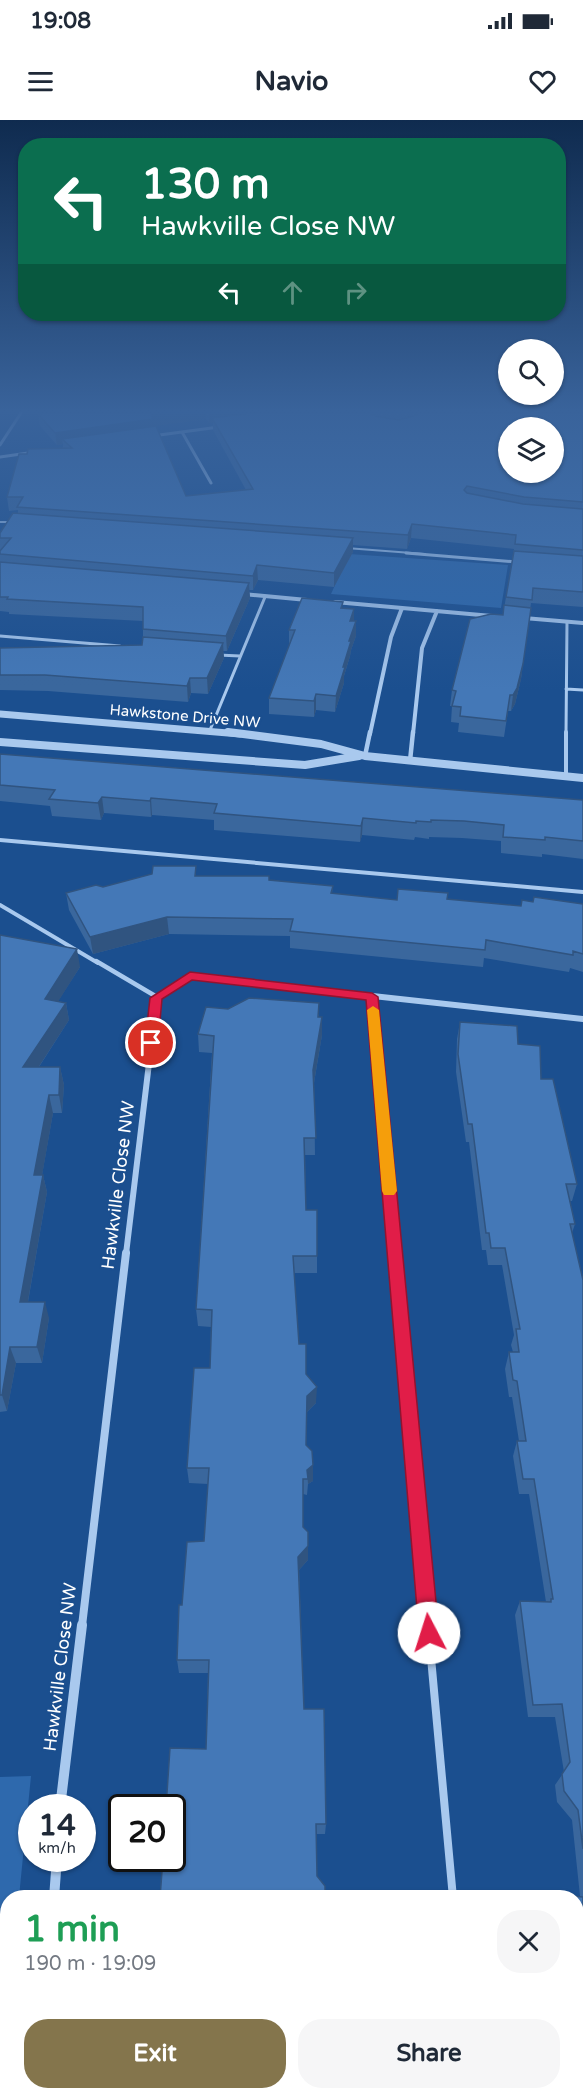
<!DOCTYPE html>
<meta charset="utf-8">
<style>
body{margin:0;font-family:"Varela Round",sans-serif;background:#f6f6f7;color:#1f2937;height:100vh;display:flex;flex-direction:column;font-size:22px;white-space:nowrap}
*{box-sizing:border-box;margin:0}
p{font-size:20px;color:#747a83}
.icon{flex:none;width:33px;height:33px;fill:none;stroke:currentColor;stroke-width:2;stroke-linecap:round;stroke-linejoin:round}
.map{position:relative;flex:1;overflow:hidden}
.sheet{position:absolute;left:0px;top:1770px;width:584px;height:210px;display:flex;flex-direction:column;background:#fff;border-radius:24px 24px 0 0;box-shadow:0 2px 4px #0004}
.sheet>*{flex:none}
.banner{position:absolute;left:18px;top:18px;width:548px;height:183px;border-radius:24px;box-shadow:0 2px 4px #0004;background:#0b6e4f;color:#fff;overflow:hidden}
.fabs{position:absolute;left:498px;top:219px;display:grid;gap:12px}
.fabs a{display:grid;place-items:center;width:66px;height:66px;border-radius:50%;background:#fff;box-shadow:0 2px 4px #0004;font-size:30px}
.speed{position:absolute;left:18px;top:1674px;display:flex;gap:12px;font-size:30px;font-weight:700;text-align:center}
.speed>*{display:grid;place-content:center;width:78px;height:78px;border-radius:50%;background:#fff;box-shadow:0 2px 4px #0004;line-height:1}
.speed small{font-size:15px;font-weight:400}
.speed .limit{border:3px solid #111;border-radius:9px;background:#fff;color:#111}
.pin{position:absolute;display:grid;place-items:center;width:51px;height:51px;color:#fff;margin:-26px;border:3px solid #fff;border-radius:50%;box-shadow:0 2px 6px #0007}
.me{position:absolute;width:66px;margin:-33px;rotate:355deg;stroke-linejoin:round;filter:drop-shadow(0 0 4px #0008)}
.turn{display:flex;align-items:center;gap:21px;height:126px;padding:0 24px;font-size:27px}
.turn .icon{width:78px;height:78px;stroke-width:2.5}
.turn b{display:block;font-size:42px;line-height:51px}
.lanes{display:flex;align-items:center;height:57px;padding:0 24px;background:#0003;justify-content:center;gap:30px;direction:ltr}
.lanes .off{opacity:.35}
.round{display:grid;place-items:center;flex:none;width:63px;height:63px;border-radius:24px;background:#f6f6f7}
.overview{display:flex;align-items:center;justify-content:space-between;height:102px;padding:0 24px}
h1{font-size:36px;font-weight:700;line-height:45px;color:#1e9e55}
.cta{display:flex;gap:12px;margin-top:auto;padding:12px 24px}
.cta a{flex:1;height:69px;border-radius:24px;background:#84754c;color:#fff;font-size:24px;font-weight:700;line-height:69px;text-align:center}
.cta a+a{background:#f6f6f7;color:#1f2937}
.status{display:flex;justify-content:space-between;align-items:center;height:42px;padding:0 30px;background:#fff;direction:ltr}
.status svg{height:16px;fill:currentColor}
header{display:flex;justify-content:space-between;align-items:center;height:78px;padding:0 24px;background:#fff;font-size:27px;font-weight:700}
.map>svg:first-child{display:block}
.green{fill:#2e69ad}
.lines{fill:none;stroke-linecap:round;stroke-linejoin:round}
.service-far5{stroke:#a9c9ee;stroke-width:2}
.service-far4{stroke:#a9c9ee;stroke-width:3}
.service-far3{stroke:#a9c9ee;stroke-width:4}
.service-far2{stroke:#a9c9ee;stroke-width:4.5}
.service-far1{stroke:#a9c9ee;stroke-width:6}
.service{stroke:#a9c9ee;stroke-width:8}
.minor-far5{stroke:#a9c9ee;stroke-width:3}
.minor-far4{stroke:#a9c9ee;stroke-width:4}
.minor-far3{stroke:#a9c9ee;stroke-width:4.5}
.minor-far2{stroke:#a9c9ee;stroke-width:6}
.minor-far1{stroke:#a9c9ee;stroke-width:8}
.minor{stroke:#a9c9ee;stroke-width:10}
.tertiary-far1{stroke:#a9c9ee;stroke-width:7}
.tertiary{stroke:#a9c9ee;stroke-width:8}
.wall{fill:#3a679d;fill-rule:evenodd}
.shaded-wall{fill:#305480}
.building{fill:#4478b7;stroke:#305480;stroke-width:1.5;fill-rule:evenodd}
.route{fill:#e11d48;stroke:#92132f;stroke-width:1.5}
.slow{fill:#f59e0b}
.labels{text-anchor:middle;dominant-baseline:central;stroke-width:4.5;stroke-linejoin:round;paint-order:stroke}
.far-street-label{font-size:15px;fill:#fff;stroke:#1b4f8f}
.street-label{font-size:18px;fill:#fff;stroke:#1b4f8f}
</style>
<div class="status"><b>19:08</b><svg viewBox="0 0 49 12"><path d="M0 12V9h3v3zM5 12V6h3v6zM10 12V3h3v9zM15 12V0h3v12zM26 1h20v11H26zM47 4h2v5h-2z"/></svg></div>
<header><svg class="icon" aria-label="menu" viewBox="0 0 24 24"><path d="M4 6h16M4 12h16M4 18h16"/></svg>Navio<svg class="icon" aria-label="heart" viewBox="0 0 24 24"><path d="M12 20l-8-8c-3-5 5-10 8-4 3-6 11-1 8 4z"/></svg></header>
<div class="map">
<svg width="583" height="1980" viewBox="0 0 583 1980">
<rect width="100%" height="100%" fill="#1b4f8f"/>
<!-- green -->
<path class="green" d="M349 434 508 445 501 488 331 474Z
M31 1656 19 1777 8 1778V1881L0 1952V1657Z
M576 1884H583V1980H495L494 1973 576 1972Z"/>
<g class="lines">
<!-- service-far5 -->
<path class="service-far5" d="M0 402H12
M346 428 425 434"/>
<!-- service-far4 -->
<path class="service-far4" d="M406 433 517 442
M0 516 120 526
M218 535 240 536
M566 569 583 570
M210 610 265 477
M566 614 567 502"/>
<!-- service-far3 -->
<path class="service-far3" d="M566 656V612
M0 720 583 772
M0 785 98 843"/>
<!-- service-far2 -->
<path class="service-far2" d="M96 841 157 877
M372 877 395 1134"/>
<!-- service-far1 -->
<path class="service-far1" d="M395 1133 429 1506"/>
<!-- service -->
<path class="service" d="M428 1505 453 1778
M476 1972 477 1980"/>
<!-- minor-far5 -->
<path class="minor-far5" d="M182 312 211 363
M152 316 219 307
M0 325 21 293
M0 337 35 332"/>
<!-- minor-far4 -->
<path class="minor-far4" d="M243 474 307 480
M335 482 492 496
M524 498 583 503
M370 614 391 517 402 488
M413 614 422 528 437 491"/>
<!-- minor-far3 -->
<path class="minor-far3" d="M365 636 370 612
M410 641 413 612"/>
<!-- minor-far2 -->
<path class="minor-far2" d="M126 1134 157 877 190 856 583 899"/>
<!-- minor-far1 -->
<path class="minor-far1" d="M82 1506 126 1133"/>
<!-- minor -->
<path class="minor" d="M60 1688 82 1505
M54 1778 57 1738
M40 1972V1980"/>
<!-- tertiary-far1 -->
<path class="tertiary-far1" d="M0 594 240 614"/>
<!-- tertiary -->
<path class="tertiary" d="M228 612 321 624 365 636 583 658
M0 622 305 645 359 636"/>
</g>
<!-- wall -->
<path class="wall" d="M46 293H583V487L531 483 521 559 515 584 511 591H508L504 617 458 612 459 603 451 602 452 586H450L452 570 503 495 514 429 411 418 407 429 353 425V432L334 467 258 460 253 470H249L250 478 227 531H223L224 538 208 574 191 573 188 582 48 571 0 570V528L142 525 143 517V501L9 494V492L0 491V413L18 393V390L9 391 7 377 27 334 63 328V324L57 325 40 306 38 294ZM206 299 209 303H213V310L246 370 186 376 153 306Z
M343 489 354 501H356V516L351 530 350 536 344 556V563L335 592 316 590 314 597 269 594V578L290 525H289V510Z
M0 634 583 680V739L542 734V737L501 733V721L462 718 429 717V719L415 717 414 720 362 715 360 722 214 710V700L152 695 151 697 104 693 101 700 52 696 50 686 0 681Z
M196 746V756L269 760 333 766 332 773 397 780 447 779 521 786 533 782 583 784V852L570 848 569 852 484 838 483 847 290 828V816L169 814 93 834 69 790 66 773 103 767Z
M0 815 80 847 58 881 66 883 69 900 39 947H60L64 965 62 993H53L42 1055H43L47 1072 28 1182 49 1198 42 1243H16L7 1291 0 1292Z
M319 883V897H322V915L314 963 315 1035H305L306 1090 317 1136V1153H294L299 1224 306 1254 316 1283 307 1292 306 1325 313 1361 308 1364 307 1375 303 1374V1407L308 1426V1440L299 1450 304 1589 326 1704 325 1714H316L206 1629 208 1553H179L177 1540 182 1485 204 1421 208 1364 189 1363 187 1348 210 1248 211 1207 198 1206 196 1189 212 933 199 932 198 914 228 889Z
M460 902 518 924 541 959 577 1064 572 1081H570L575 1104 572 1113 583 1160V1834H576V1778H570L571 1776H580L572 1700 557 1682 555 1665 564 1652 555 1597H528L515 1495 520 1481 546 1482 529 1374H519L513 1336 517 1321H519L512 1277H509L505 1249 509 1232H513L511 1225 514 1215 502 1145H488L486 1130H482L469 1022H466L456 952 457 919Z"/>
<!-- shaded-wall -->
<path class="shaded-wall" d="M161 293H206V299L62 319 63 324 57 325 55 313Z
M209 293H282L212 298 213 303H209Z
M412 404 411 418 407 429 408 415Z
M353 418V432L334 467V453Z
M257 445 258 460 253 470V456Z
M249 463 250 478 227 531 226 516Z
M354 489V504L350 501Z
M356 501V516L351 530 350 536 344 556V563L335 592 336 576 349 521Z
M223 523 224 538 208 574 207 558Z
M523 544 521 559 515 584 511 591 513 575Z
M190 558 191 573 188 582 187 566Z
M316 574V590L314 597V581Z
M102 677 104 693 101 700 98 683Z
M151 678 152 695 151 697 150 681Z
M363 698 362 715 360 722 361 706Z
M167 797 169 814 93 834 90 817Z
M77 829 80 847 49 896 45 879Z
M66 883 69 900 27 965 23 947Z
M322 897V915L313 968V950Z
M60 947 64 965 62 993 59 975Z
M49 975 53 993 39 1073 34 1055Z
M43 1055 47 1072 25 1198 20 1182Z
M45 1182 49 1198 42 1243 37 1227Z
M10 1227 16 1243 7 1291 2 1275Z
M317 1267 316 1283 307 1292V1276Z
M313 1345V1361L308 1364 307 1350Z
M308 1426V1440L298 1451V1437Z"/>
<!-- building -->
<path class="building" d="M46 293H161L151 294 153 299 55 313 38 294Z
M251 293H369L375 296 399 300 417 295V293H583V382L524 377 467 366 464 370 467 373 523 384 583 389V430L515 424 516 415 412 404 408 415 17 387 23 377H7L19 334H27L28 329 72 328 62 319 156 306 186 376 253 369 212 298ZM508 308H554V352H508Z
M13 393 353 418 334 453 257 445 253 456 0 434V431L11 418H0V413Z
M514 431 583 436V472L533 468 532 480 506 477Z
M0 442 249 463 226 516 143 509V487L7 479 8 477H0Z
M302 478 343 482 341 488 354 489 350 501H356L349 521H351L343 547H345L336 576 316 574 314 581 269 578 295 510H289Z
M504 485 531 488 523 544 517 568 513 575H510L506 601 460 596 461 587 452 586 456 571 452 570 470 499 491 494 503 495Z
M143 517 223 523 207 558H190L187 566 45 555H0V528L142 525Z
M0 634 583 680V721L545 717V720L503 717 504 705 464 701 431 700V702L416 701V703L363 698 361 706 214 693 217 684 151 678 150 681 102 677 98 683 49 679 55 670 0 665Z
M153 746H196L195 756H269V760L333 766 331 773 397 780 398 769 448 773 447 779 521 786 522 780 533 782 534 777 583 784V834L573 831V835L486 820 485 830 290 811 293 799 167 797 90 817 66 773 96 765 103 767 152 754Z
M0 815 77 829 45 879 66 883 23 947H60L59 975H49L34 1055H43L20 1182H45L37 1227H10L2 1275H0Z
M249 878 319 883 318 897H322L313 950 316 1018H304L306 1090H317V1136H293L299 1224H306V1254L317 1267 307 1276 306 1325 312 1331 313 1345 307 1350 308 1359H303V1407L308 1412V1426L298 1437 304 1589H324L326 1704H316L317 1756 325 1766V1778H160L163 1738H172V1688H166L170 1628 206 1629 209 1540H177L179 1485H182L187 1422 204 1421 209 1348H187L194 1248H210L212 1190 196 1189 214 916 198 914 206 887 228 889Z
M460 902 517 906 518 924 540 926 541 959H553L577 1064H566L575 1104H570L583 1160V1729L578 1690 564 1671 562 1654 570 1642 562 1584 533 1585 520 1481 551 1482V1479H553L534 1359H523L517 1321H526L517 1261 513 1260 509 1232H519L516 1209H520L505 1128H491L489 1113H486L472 1004H468L458 934Z
M571 1776 583 1777V1827H579L576 1808V1778H571Z
M154 1972H319L320 1980H154Z"/>
<!-- sky -->
<linearGradient id="sky" x2="0" y2="1"><stop stop-color="#0f2b4f"/><stop offset="0.51" stop-color="#39639b"/><stop offset="1" stop-color="#39639b" stop-opacity="0"/></linearGradient>
<rect width="583" height="570" fill="url(#sky)"/>
<!-- route -->
<path class="route" d="M190 852 372 873 378 877 439 1513 436 1520 429 1523 422 1520 419 1513 366 880 192 860 162 879 158 923 156 926H147L145 923 150 878Z"/>
<!-- slow -->
<path class="slow" d="M373 886 379 890 397 1071 394 1075H384L382 1071 367 890Z"/>
<g class="labels">
<!-- far-street labels -->
<g class="far-street-label">
<text transform="translate(185 596) rotate(5)">Hawkstone Drive NW</text>
</g>
<!-- street labels -->
<g class="street-label">
<text transform="translate(118 1065) rotate(-83)">Hawkville Close NW</text>
<text transform="translate(60 1547) rotate(-83)">Hawkville Close NW</text>
</g>
</g>
</svg>
<div class="fabs">
<a><svg class="icon" aria-label="search" viewBox="0 0 24 24"><circle cx="10" cy="10" r="6"/><path d="M15 15l6 6"/></svg></a>
<a><svg class="icon" aria-label="layers" viewBox="0 0 24 24"><path d="M12 4l9 5-9 5-9-5zM3 14l9 5 9-5"/></svg></a>
</div>
<div class="speed"><div>14<small>km/h</small></div><div class="limit">20</div></div>
<div class="pin" style="left:151px;top:923px;background:#d93025"><svg class="icon" aria-label="arrive" viewBox="0 0 24 24"><path d="M6 21V4h12l-3 4 3 4H6"/></svg></div>
<svg class="me" style="left:429px;top:1513px" viewBox="-20 -20 40 40"><circle r="19" fill="#fff"/><path d="M0-13L10 11 0 6-10 11z" fill="#e11d48"/></svg>
<div class="banner">
<div class="turn"><svg class="icon" aria-label="left" viewBox="0 0 24 24"><path d="M17 20v-9H6M10 6l-5 5 5 5"/></svg><div><b>130 m</b>Hawkville Close NW</div></div>
<div class="lanes"><svg class="icon" aria-label="left" viewBox="0 0 24 24"><path d="M17 20v-9H6M10 6l-5 5 5 5"/></svg><svg class="icon off" aria-label="ahead" viewBox="0 0 24 24"><path d="M12 20V5M6 11l6-6 6 6"/></svg><svg class="icon off" aria-label="right" viewBox="0 0 24 24"><path d="M7 20v-9h11M14 6l5 5-5 5"/></svg></div>
</div>
<section class="sheet">
<div class="overview"><div><h1>1 min</h1><p>190 m · 19:09</p></div><a class="round"><svg class="icon" aria-label="close" viewBox="0 0 24 24"><path d="M6 6l12 12M18 6L6 18"/></svg></a></div>
<div class="cta"><a>Exit</a><a>Share</a></div>
</section>
</div>
